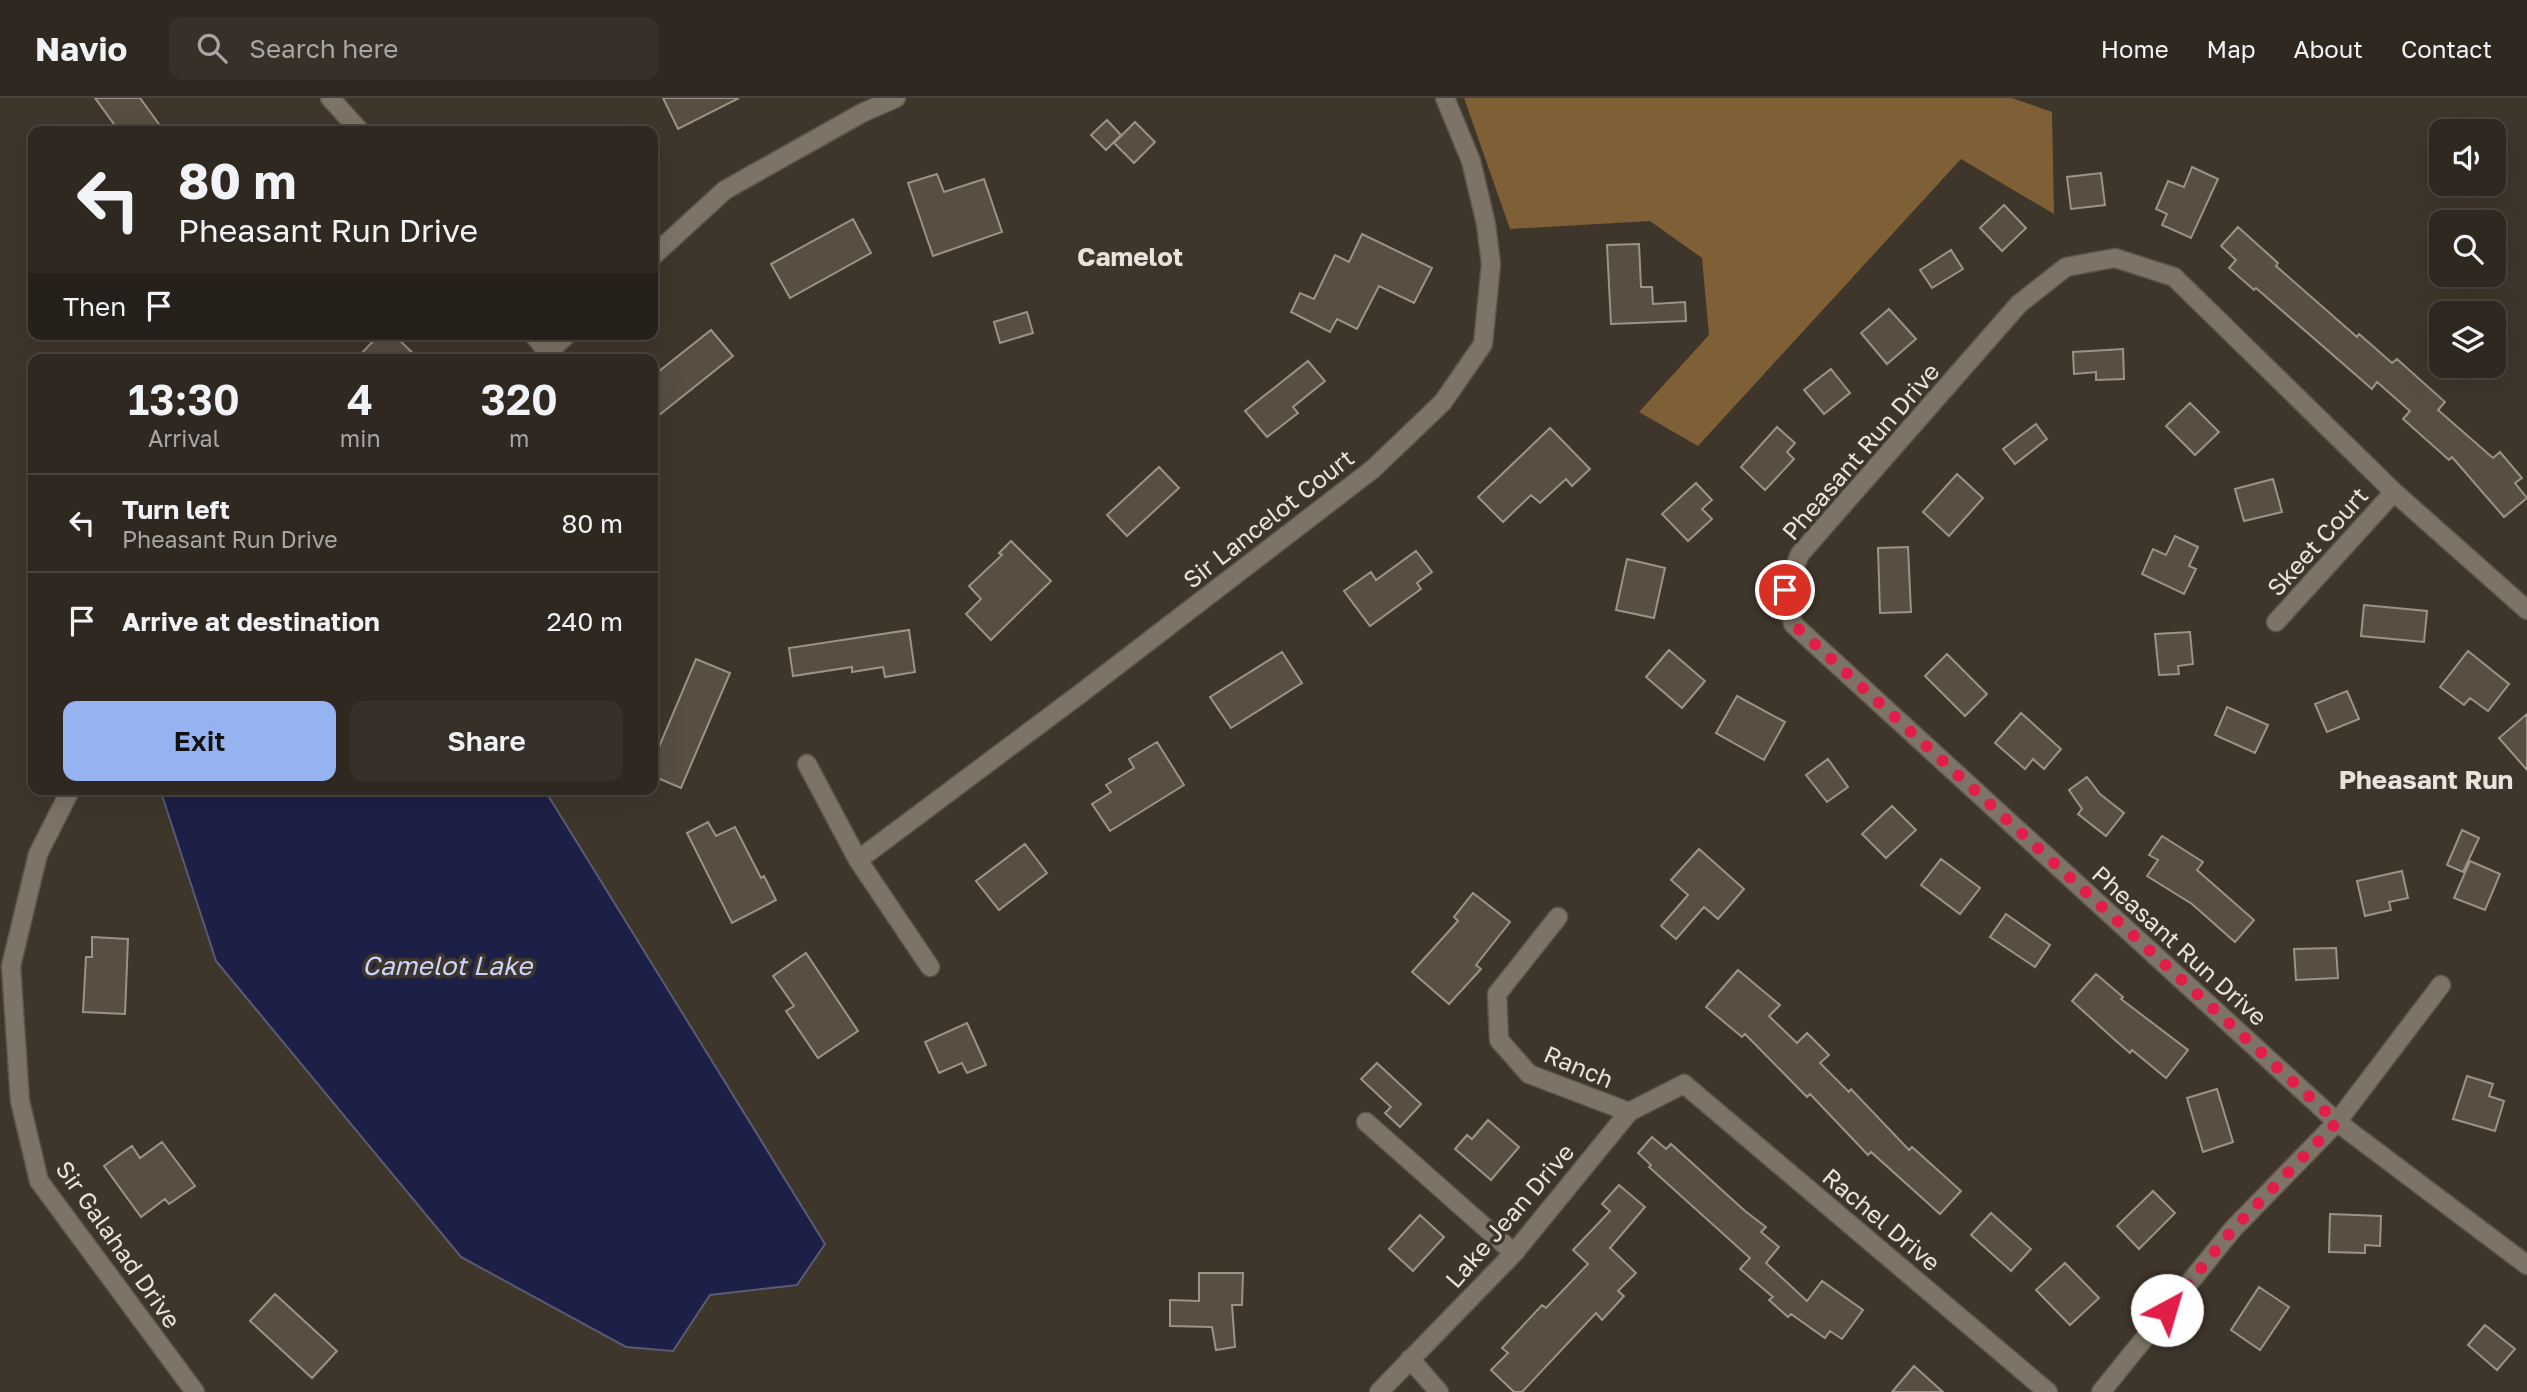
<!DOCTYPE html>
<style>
body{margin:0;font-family:"Golos Text",sans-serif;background:#373029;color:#f1f3f6;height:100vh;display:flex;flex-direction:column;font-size:26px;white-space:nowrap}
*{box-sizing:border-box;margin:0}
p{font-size:23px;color:#a7a6a5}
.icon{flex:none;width:38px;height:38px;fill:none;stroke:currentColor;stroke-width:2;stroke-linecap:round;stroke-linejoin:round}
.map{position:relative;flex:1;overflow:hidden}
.side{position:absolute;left:28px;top:256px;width:630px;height:441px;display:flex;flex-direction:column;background:#2f2820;border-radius:14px;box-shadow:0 7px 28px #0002,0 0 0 2px #4a443e}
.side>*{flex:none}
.banner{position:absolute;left:28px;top:28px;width:630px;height:214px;border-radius:14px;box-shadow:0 7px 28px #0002,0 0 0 2px #4a443e;background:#2f2820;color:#f1f3f6;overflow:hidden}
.fabs{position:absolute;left:2429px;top:21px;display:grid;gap:14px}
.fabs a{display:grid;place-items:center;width:77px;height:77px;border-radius:14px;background:#2f2820;box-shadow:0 7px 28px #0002,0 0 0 2px #4a443e;font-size:35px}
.pin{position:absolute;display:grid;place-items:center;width:60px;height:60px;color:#fff;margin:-30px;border:4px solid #fff;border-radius:50%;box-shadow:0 2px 7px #0007}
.me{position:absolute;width:77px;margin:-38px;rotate:39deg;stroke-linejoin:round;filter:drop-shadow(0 0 5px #0008)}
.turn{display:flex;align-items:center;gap:24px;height:147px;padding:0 35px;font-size:32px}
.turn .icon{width:91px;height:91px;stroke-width:2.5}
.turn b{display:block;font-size:49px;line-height:60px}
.then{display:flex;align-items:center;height:66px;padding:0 35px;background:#0003;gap:14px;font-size:26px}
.eta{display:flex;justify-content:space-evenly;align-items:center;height:119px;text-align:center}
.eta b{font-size:42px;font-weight:600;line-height:49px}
.primary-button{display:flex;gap:14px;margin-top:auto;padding:14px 35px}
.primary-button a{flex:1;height:80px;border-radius:14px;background:#95b2f1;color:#111;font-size:28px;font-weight:600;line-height:80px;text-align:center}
.primary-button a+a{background:#373029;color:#f1f3f6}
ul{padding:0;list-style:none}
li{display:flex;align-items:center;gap:21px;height:98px;padding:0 35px;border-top:2px solid #4a443e}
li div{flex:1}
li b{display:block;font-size:26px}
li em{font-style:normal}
header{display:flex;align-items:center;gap:42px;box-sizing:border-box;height:98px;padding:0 35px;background:#2f2820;border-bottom:2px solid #4a443e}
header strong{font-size:33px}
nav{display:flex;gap:38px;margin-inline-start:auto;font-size:24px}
.search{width:490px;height:63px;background:#373029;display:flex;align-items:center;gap:18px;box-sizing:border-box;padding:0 24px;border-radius:14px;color:#a7a6a5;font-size:26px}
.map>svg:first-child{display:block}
.forest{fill:#7f5f36}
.water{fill:#1d2046;stroke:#5a5a73;stroke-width:2}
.building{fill:#584e42;stroke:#9d9285;stroke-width:2}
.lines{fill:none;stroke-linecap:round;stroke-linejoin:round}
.street-casing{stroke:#5d544b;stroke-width:21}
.street{stroke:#7d7366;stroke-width:18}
.route{stroke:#e11d48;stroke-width:12;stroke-dasharray:0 21.6}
.labels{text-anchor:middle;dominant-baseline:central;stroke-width:7;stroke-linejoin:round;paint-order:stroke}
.street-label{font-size:24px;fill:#e9e3dc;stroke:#3f362b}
.neighbourhood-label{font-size:26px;font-weight:bold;fill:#e9e3dc;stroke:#3f362b}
.water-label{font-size:26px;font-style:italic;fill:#cbd4ff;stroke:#3f362b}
</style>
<header>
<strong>Navio</strong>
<div class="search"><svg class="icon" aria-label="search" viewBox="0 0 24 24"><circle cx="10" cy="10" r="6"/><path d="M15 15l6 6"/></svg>Search here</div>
<nav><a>Home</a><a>Map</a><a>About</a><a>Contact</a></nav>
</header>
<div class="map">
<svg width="2527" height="1294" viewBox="0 0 2527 1294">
<rect width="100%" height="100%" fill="#3f362b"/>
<!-- forest -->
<path class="forest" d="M1464 0H2012L2052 14 2054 116 1961 61 1698 348 1639 314 1709 237 1702 160 1650 123 1510 131Z"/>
<!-- water -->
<path class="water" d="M160 691H544L825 1146 797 1187 710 1197 673 1253 626 1249 461 1159 216 863Z"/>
<!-- building -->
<path class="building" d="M95 0H140L164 33H119Z
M663 0H739L678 31Z
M1107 22 1121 37 1106 52 1091 37Z
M1135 24 1155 44 1134 65 1114 45Z
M2192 69 2218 81 2191 140 2162 127 2167 116 2156 111 2168 83 2184 89Z
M2101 75 2105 107 2071 111 2067 79Z
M937 76 944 94 984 81 1002 134 933 158 908 85Z
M2004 107 2026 130 2002 153 1980 130Z
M853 121 871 155 790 200 771 166Z
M2238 129 2278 165 2276 168 2357 239 2359 236 2392 265 2397 261 2445 304 2438 312 2493 360 2500 354 2522 380 2515 385 2527 400 2504 419 2452 359 2449 362 2403 321 2410 313 2377 284 2372 291 2256 190 2254 192 2229 170 2236 162 2221 148Z
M1362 136 1432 170 1414 205 1379 188 1357 231 1337 221 1330 234 1291 214 1300 195 1314 201 1335 157 1349 164Z
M1639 146 1641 189H1652L1653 206 1685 204 1686 223 1611 226 1607 147Z
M1951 152 1963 171 1932 190 1920 172Z
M1889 211 1916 241 1887 266 1861 235Z
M1027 214 1033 235 1000 245 994 224Z
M711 232 733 258 653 322V278Z
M380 236H393L419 261H356Z
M2123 251 2124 281 2096 282V274L2074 276 2073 254Z
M1308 263 1325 283 1293 309 1298 315 1267 339 1245 313Z
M1831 271 1850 295 1824 316 1804 292Z
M2190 305 2219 334 2195 357 2166 328Z
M2036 326 2047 341 2015 366 2003 351Z
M1777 329 1795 345 1787 354 1794 361 1765 392 1741 369Z
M1550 330 1590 371 1572 388 1566 381 1540 405 1531 397 1503 424 1478 399Z
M1159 369 1179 390 1127 438 1107 417Z
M1957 376 1983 400 1949 438 1923 414Z
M2273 381 2282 414 2244 423 2235 391Z
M1696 385 1712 402 1702 411 1712 421 1688 443 1662 416Z
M2175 438 2198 449 2189 468 2196 471 2184 496 2142 476 2153 451 2166 457Z
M1011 443 1051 483 991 542 966 516 981 501 969 488 1002 457 999 455Z
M1908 449 1911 514 1880 515 1878 450Z
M1416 453 1432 474 1417 485 1421 491 1370 528 1344 493 1371 474 1376 482Z
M1627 461 1665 470 1654 520 1616 512Z
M2364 507 2427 513 2424 544 2361 538Z
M909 532 915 574 885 579 883 569 852 574V569L793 578 789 550Z
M2190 534 2193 566 2178 568 2179 576 2159 577 2155 536Z
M1669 552 1705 583 1682 610 1646 579Z
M2468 553 2509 586 2488 613 2470 600 2464 607 2440 589Z
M1282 554 1302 585 1231 630 1210 599Z
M1947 556 1987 596 1965 618 1925 578Z
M696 561 730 575 681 690 653 678V647L659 649Z
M2347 593 2359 621 2327 634 2315 606Z
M1737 598 1785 624 1764 662 1716 635Z
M2227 609 2268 627 2255 655 2215 637Z
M2021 615 2061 651 2044 671 2033 661 2025 671 1995 645Z
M2527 616V672L2499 640Z
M1157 644 1184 687 1110 733 1092 706 1111 694 1106 687 1134 670 1129 661Z
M1828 661 1848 689 1827 704 1806 677Z
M2087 679 2100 696 2124 715 2106 738 2078 716 2082 711 2069 692Z
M1892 708 1916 732 1886 760 1862 736Z
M708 724 716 738 735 729 761 780 764 778 776 802 732 825 687 735Z
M2462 732 2479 740 2463 774 2447 767Z
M2162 738 2203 764 2197 772 2254 822 2235 844 2192 806 2147 778 2158 762 2149 757Z
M1025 746 1047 775 999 812 976 783Z
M1699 751 1744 791 1718 821 1704 809 1676 841 1661 828 1688 797 1671 782Z
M1941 761 1980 790 1960 816 1921 787Z
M2470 763 2500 776 2485 812 2454 800Z
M2402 773 2408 800 2389 804 2391 812 2365 818 2357 783Z
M1473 795 1510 824 1476 867 1481 871 1449 906 1412 874 1458 823 1454 819Z
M2006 816 2050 847 2035 869 1990 839Z
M92 839 128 841 125 916 83 914 86 859H92Z
M2336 850 2338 880 2296 882 2294 851Z
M806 855 858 933 818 960 786 913 794 908 773 878Z
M1738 872 1780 907 1769 918 1797 945 1807 935 1829 957 1820 965 1849 994 1851 991 1909 1052 1912 1049 1961 1093 1940 1116 1871 1054 1868 1057 1810 996 1807 999 1745 936 1742 939 1706 909Z
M2096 876 2123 899 2121 901 2188 952 2166 980 2132 952 2130 955 2115 942 2072 903Z
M967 925 986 967 967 975 962 965 939 975 925 944Z
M1377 965 1421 1006 1400 1029 1385 1015 1391 1009 1361 981Z
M2467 978 2493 986 2489 998 2504 1003 2495 1033 2453 1021Z
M2217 991 2233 1044 2203 1054 2187 1000Z
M1488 1022 1519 1049 1491 1082 1455 1051 1467 1037 1472 1041Z
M1652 1039 1666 1051 1671 1046 1745 1113 1766 1129 1761 1134 1779 1149 1766 1165 1807 1203 1822 1183 1863 1212 1842 1241 1830 1233 1825 1240 1791 1216 1788 1219 1769 1202 1773 1199 1740 1171 1750 1160 1649 1069 1651 1067 1638 1055Z
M162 1044 195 1088 169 1106 165 1101 141 1119 104 1068 132 1048 140 1060Z
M1619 1087 1645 1109 1610 1150 1636 1175 1618 1193 1624 1198 1602 1222 1596 1215 1522 1294H1514L1491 1272 1508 1255 1502 1250 1542 1207 1546 1210 1588 1166 1573 1152 1610 1113 1602 1106Z
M2153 1093 2175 1115 2139 1151 2117 1128Z
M1991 1115 2031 1151 2011 1173 1971 1137Z
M2330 1116 2381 1118 2380 1148 2365 1147V1155L2329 1154Z
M1420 1117 1444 1139 1413 1173 1389 1151Z
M2065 1165 2099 1200 2070 1227 2036 1192Z
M1199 1175H1243L1242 1207H1232L1235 1249 1216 1252 1212 1229 1170 1228V1202L1199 1203Z
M2259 1189 2289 1209 2260 1252 2231 1232Z
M275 1196 337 1253 312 1280 250 1223Z
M2485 1227 2515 1251 2497 1272 2468 1247Z
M1914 1268 1943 1294H1892Z"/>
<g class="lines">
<defs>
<path id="street" d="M330 0 360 33
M653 158 725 92 862 15 896 0
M533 236 548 255
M541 261 568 236
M2527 512 2394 394 2174 179 2115 160 2066 169 2019 206 1800 456 1785 492 1793 526 2337 1024 2527 1167
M2276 524 2394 394
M807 666 858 762 930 869
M71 691 38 756 11 868 20 1003 39 1083 195 1294
M858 762 1080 596 1373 371 1443 304 1483 246 1491 166 1486 126 1471 63 1445 0
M1558 819 1497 896 1499 942 1529 976 1629 1014
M1366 1024 1514 1155
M1410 1261 1439 1294
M1379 1294 1514 1155 1629 1014 1684 986 2048 1294
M2101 1294 2233 1131 2337 1024 2441 887"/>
</defs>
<!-- street casing -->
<use href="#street" class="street-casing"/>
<!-- street -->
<use href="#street" class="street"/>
</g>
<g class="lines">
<!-- route -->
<path class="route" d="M1785 492 1793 526 2337 1024 2233 1131 2167 1212"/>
</g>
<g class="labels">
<!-- street labels -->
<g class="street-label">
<text transform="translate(1860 353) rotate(-49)">Pheasant Run Drive</text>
<text transform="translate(1268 420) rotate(-38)">Sir Lancelot Court</text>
<text transform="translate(2317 443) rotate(-48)">Skeet Court</text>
<text transform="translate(2180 847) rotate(42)">Pheasant Run Drive</text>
<text transform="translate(1579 968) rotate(23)">Ranch</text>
<text transform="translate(1509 1117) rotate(-49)">Lake Jean Drive</text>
<text transform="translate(1882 1121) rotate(40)">Rachel Drive</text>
<text transform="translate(119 1146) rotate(55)">Sir Galahad Drive</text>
</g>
<!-- neighbourhood labels -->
<g class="neighbourhood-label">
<text x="1130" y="158">Camelot</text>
<text x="2426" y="681">Pheasant Run</text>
</g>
<!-- water labels -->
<g class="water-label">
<text x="447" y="867">Camelot Lake</text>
</g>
</g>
</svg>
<div class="fabs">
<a><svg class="icon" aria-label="sound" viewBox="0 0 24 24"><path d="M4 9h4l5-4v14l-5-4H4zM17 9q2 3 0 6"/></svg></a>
<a><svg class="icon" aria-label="search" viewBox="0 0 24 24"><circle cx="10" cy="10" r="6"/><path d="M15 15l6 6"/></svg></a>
<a><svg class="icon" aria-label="layers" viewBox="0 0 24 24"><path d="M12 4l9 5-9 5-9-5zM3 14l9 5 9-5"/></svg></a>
</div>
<div class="pin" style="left:1785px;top:492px;background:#d93025"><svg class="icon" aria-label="arrive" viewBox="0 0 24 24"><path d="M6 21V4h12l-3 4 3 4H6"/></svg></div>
<svg class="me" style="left:2167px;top:1212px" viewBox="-20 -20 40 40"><circle r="19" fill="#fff"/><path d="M0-13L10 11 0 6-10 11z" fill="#e11d48"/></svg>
<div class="banner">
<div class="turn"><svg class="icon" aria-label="left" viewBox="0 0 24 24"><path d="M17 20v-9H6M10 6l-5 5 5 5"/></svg><div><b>80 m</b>Pheasant Run Drive</div></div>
<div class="then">Then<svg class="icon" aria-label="arrive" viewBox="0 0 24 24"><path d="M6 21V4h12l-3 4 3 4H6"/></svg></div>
</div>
<section class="side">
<div class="eta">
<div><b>13:30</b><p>Arrival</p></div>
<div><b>4</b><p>min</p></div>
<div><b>320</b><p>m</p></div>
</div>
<ul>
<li><svg class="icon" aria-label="left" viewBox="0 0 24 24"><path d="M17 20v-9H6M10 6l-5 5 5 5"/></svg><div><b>Turn left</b><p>Pheasant Run Drive</p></div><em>80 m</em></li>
<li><svg class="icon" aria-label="arrive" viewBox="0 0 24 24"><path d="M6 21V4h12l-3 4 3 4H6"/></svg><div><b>Arrive at destination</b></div><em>240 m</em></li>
</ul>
<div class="primary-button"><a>Exit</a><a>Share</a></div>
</section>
</div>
